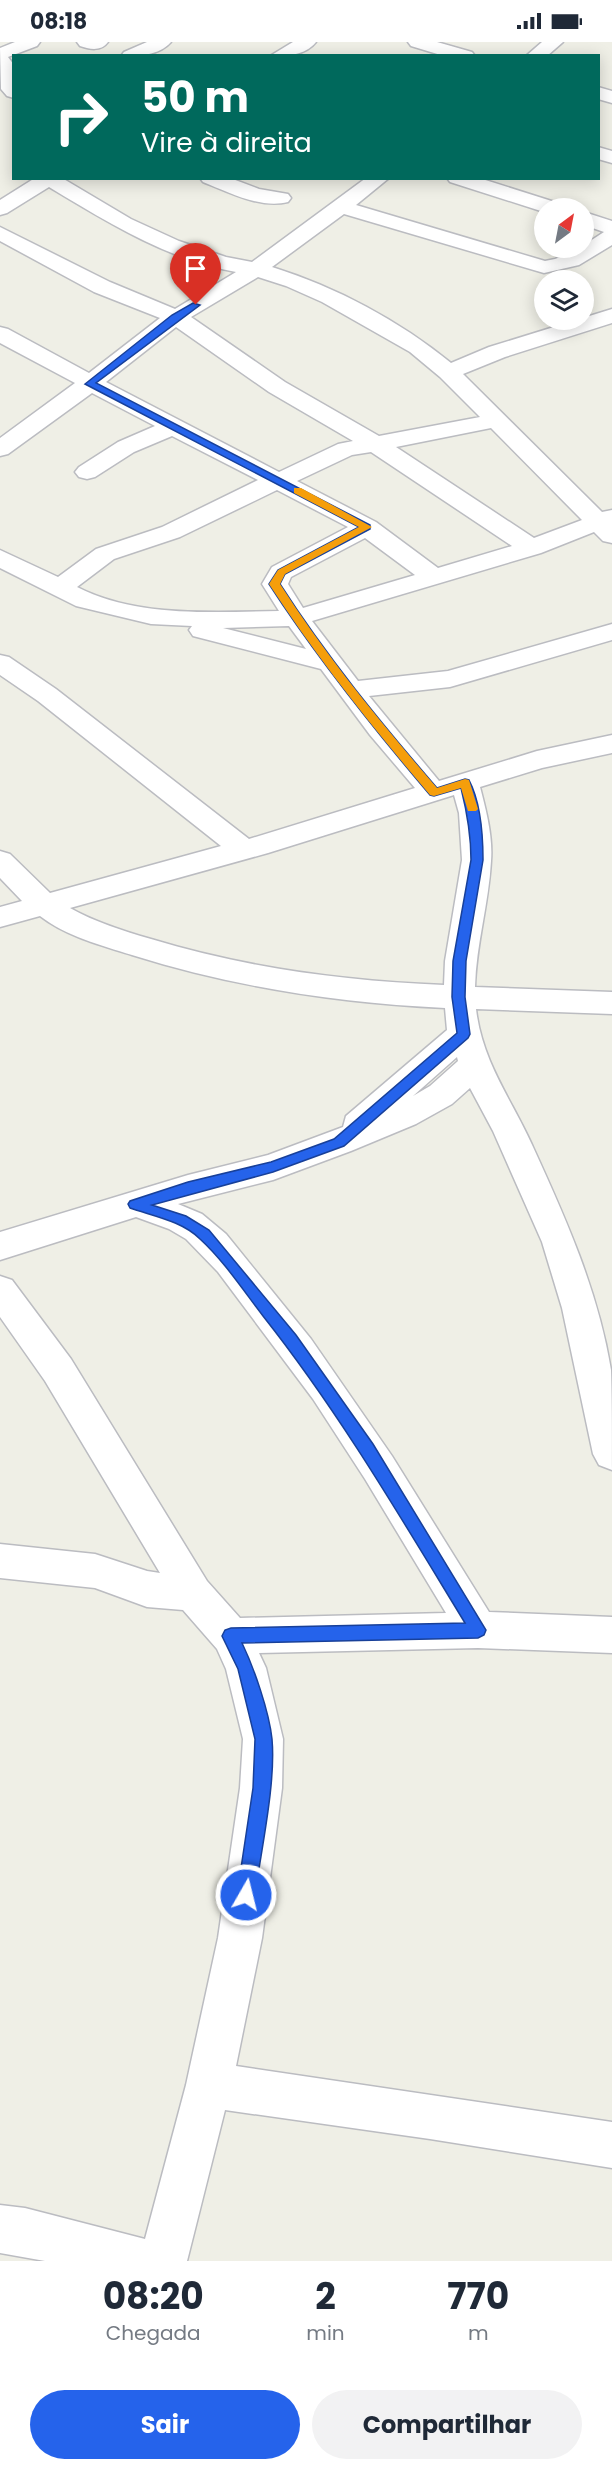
<!DOCTYPE html>
<html lang="pt">
<meta charset="utf-8">
<style>
body{margin:0;font-family:Poppins,sans-serif;background:#f2f2f3;color:#1f2937;height:100vh;display:flex;flex-direction:column;font-size:22px;white-space:nowrap}
*{box-sizing:border-box;margin:0}
p{font-size:20px;color:#747a83}
.icon{flex:none;width:33px;height:33px;fill:none;stroke:currentColor;stroke-width:2;stroke-linecap:round;stroke-linejoin:round}
.map{position:relative;height:2219px;overflow:hidden}
.drawer{display:flex;flex-direction:column;background:#fff;flex:1}
.drawer>*{flex:none}
.top-card{position:absolute;left:12px;top:12px;width:588px;height:126px;border-radius:0px;box-shadow:0 3px 15px #0003;background:#00695c;color:#fff;overflow:hidden}
.needle{width:39px;rotate:32deg}
.fabs{position:absolute;left:534px;top:156px;display:grid;gap:12px}
.fabs a{display:grid;place-items:center;width:60px;height:60px;border-radius:50%;background:#fff;box-shadow:0 3px 15px #0003;font-size:30px}
.pin{position:absolute;display:grid;place-items:center;width:51px;height:51px;color:#fff;margin:-62px -26px;border-radius:50% 50% 50% 0;rotate:-45deg;box-shadow:0 0 6px #0007}
.pin .icon{rotate:45deg}
.me{position:absolute;width:66px;margin:-33px;rotate:8deg;stroke-linejoin:round;filter:drop-shadow(0 0 4px #0008)}
.turn{display:flex;align-items:center;gap:21px;height:126px;padding:0 30px;font-size:27px}
.turn .icon{width:78px;height:78px;stroke-width:2.5}
.turn b{display:block;font-size:42px;line-height:51px}
.eta{display:flex;justify-content:space-evenly;align-items:center;height:102px;text-align:center}
.eta b{font-size:36px;font-weight:700;line-height:42px}
.button{display:flex;gap:12px;margin-top:auto;padding:12px 30px}
.button a{flex:1;height:69px;border-radius:36px;background:#2563eb;color:#fff;font-size:24px;font-weight:700;line-height:69px;text-align:center}
.button a+a{background:#f2f2f3;color:#1f2937}
.status{display:flex;justify-content:space-between;align-items:center;height:42px;padding:0 30px;background:#fff;direction:ltr}
.status svg{height:16px;fill:currentColor}
.map>svg:first-child{display:block}
.lines{fill:none;stroke-linecap:round;stroke-linejoin:round}
.minor-casing{stroke:#bbbcc1;stroke-width:3}
.minor{fill:#fff;fill-rule:evenodd}
.route{fill:#2563eb;stroke:#184099;stroke-width:1.5}
.slow{fill:#f59e0b}
</style>
<div class="status"><b>08:18</b><svg viewBox="0 0 49 12"><path d="M0 12V9h3v3zM5 12V6h3v6zM10 12V3h3v9zM15 12V0h3v12zM26 1h20v11H26zM47 4h2v5h-2z"/></svg></div>
<div class="map">
<svg width="612" height="2219" viewBox="0 0 612 2219">
<rect width="100%" height="100%" fill="#efefe6"/>
<g class="lines">
<defs>
<path id="minor" d="M15 0H40L37 4 8 15 14 23V56L7 54 1 47 0 6Z
M77 0H108C101 10 89 7 80 4Z
M147 0H171C159 14 138 14 121 14L124 10Z
M293 0H316C305 14 286 14 270 14Z
M408 0H437L472 10 475 14H444L411 4Z
M542 0H563L547 14H526Z
M598 45 612 49V61L598 57Z
M598 105 612 109V121L598 117Z
M35 136H62L131 177 179 199 226 215 252 220 366 136H389L356 163 545 219 555 217 584 206V203L604 190 584 183V170L612 179V203L579 223 544 231 344 172 272 225C336 245 400 279 451 321L489 305 612 267V281L505 315 463 332 602 470 612 468V501L603 499 594 490 541 511 312 579 358 639 448 629 612 582V598L450 645 369 654 439 739 537 709 612 693V711L542 726 480 745C486 768 493 795 491 819 489 861 476 902 475 945L612 950V972L476 967C482 1020 512 1058 533 1105 566 1177 598 1249 611 1328 612 1355 612 1399 612 1428L599 1423 593 1412 562 1266 542 1200 493 1089 470 1046 452 1062 416 1082 351 1109 273 1138 178 1162 202 1172 226 1192 311 1297 392 1414 489 1570 612 1575V1611L478 1606 259 1611 266 1626 283 1697 282 1746 262 1896 236 2024 612 2080V2126L430 2097 225 2068 187 2219H45L0 2211V2163L25 2166 145 2197 186 2043 218 1896 240 1746 243 1697 226 1627 217 1607 183 1568 147 1565 95 1546 0 1536V1502L95 1512 147 1529 160 1531 45 1339 0 1275V1234L12 1238 71 1317 207 1539 240 1576 446 1571 365 1437 313 1357 218 1230 186 1197 169 1187 136 1175 0 1218V1190L188 1133 268 1113 343 1085 346 1074 447 988 445 966C337 961 234 945 132 913 100 903 66 894 40 874L0 885V865L22 859 0 836V809L10 812 50 851 221 804 38 659 0 633V613L9 615 56 647 249 797 415 746 370 693 321 627 193 594 189 588 192 584 151 582 76 564 0 526V508L58 535 96 507 162 485 258 438 172 394 134 410 95 435 87 437 79 435 75 430 79 425 118 400 155 384 92 351 8 412 0 414V396L75 341 0 301V285L8 287 89 331 160 276 94 250 0 199V185L110 240 175 267 236 230C168 218 107 180 49 145L7 171 0 173V158ZM258 235 286 244 322 260 410 310 440 335 480 375 379 394 285 340 191 275ZM176 285 269 350 353 399 338 402 279 430 106 340ZM491 386 582 478 534 496 396 405ZM371 410 512 504 438 526 376 480 297 439 352 413ZM277 448 348 485 272 525 262 542 279 569C213 570 138 576 77 545L114 517 180 495ZM365 496 415 533 303 566 288 542 291 535ZM289 584 306 607 223 586ZM454 753 459 771 462 818 445 919 444 943C344 939 246 926 151 897 123 889 95 880 70 866L268 811ZM457 1015 458 1019 430 1044 413 1054Z
M200 136H230L259 147 288 152 291 156 288 160C260 167 228 150 203 140Z
M447 136H479L561 162 564 166H544V170L450 140Z"/>
</defs>
<!-- minor casing -->
<use href="#minor" class="minor-casing"/>
<!-- minor -->
<use href="#minor" class="minor"/>
</g>
<!-- route -->
<path class="route" d="M193 261 200 263 96 341 370 483V487L285 532 280 542C326 614 381 681 437 746L465 737 469 738C481 761 483 792 483 818L466 919 465 955 470 992 468 996 344 1104 273 1130 152 1163 186 1174 209 1188 296 1293 373 1402 486 1588 484 1593 478 1596 242 1601C254 1626 269 1669 272 1697 276 1741 261 1808 255 1853L252 1859 246 1862 240 1859 237 1853 253 1746 255 1697 238 1627 222 1594 225 1588 231 1586 465 1581C401 1476 339 1370 263 1274 243 1248 224 1219 200 1197 182 1179 153 1174 130 1166L128 1162 130 1159 188 1140 271 1120 334 1097 457 991 452 955 453 919 471 818C471 793 467 770 461 746L434 754 430 753C373 686 317 616 269 542L278 528 359 485 85 342 172 273Z"/>
<!-- slow -->
<path class="slow" d="M294 446H301L372 485 285 532 280 542C326 614 381 681 437 746L465 737 469 738 478 767 476 769H468L461 746 434 754 430 753C373 686 317 616 269 542L278 528 359 485 294 451Z"/>
</svg>
<div class="fabs">
<a><svg class="needle" viewBox="-14 -14 28 28"><path d="M0-13l5 13h-10z" fill="#e53935"/><path d="M0 13l5-13h-10z" fill="#747a83"/></svg></a>
<a><svg class="icon" aria-label="layers" viewBox="0 0 24 24"><path d="M12 4l9 5-9 5-9-5zM3 14l9 5 9-5"/></svg></a>
</div>
<div class="pin" style="left:196px;top:263px;background:#d93025"><svg class="icon" aria-label="arrive" viewBox="0 0 24 24"><path d="M6 21V4h12l-3 4 3 4H6"/></svg></div>
<svg class="me" style="left:246px;top:1853px" viewBox="-20 -20 40 40"><circle r="17" fill="#2563eb" stroke="#fff" stroke-width="3"/><path d="M0-11L8 9 0 5-8 9z" fill="#fff"/></svg>
<div class="top-card">
<div class="turn"><svg class="icon" aria-label="right" viewBox="0 0 24 24"><path d="M7 20v-9h11M14 6l5 5-5 5"/></svg><div><b>50 m</b>Vire à direita</div></div>
</div>
</div>
<section class="drawer">
<div class="eta">
<div><b>08:20</b><p>Chegada</p></div>
<div><b>2</b><p>min</p></div>
<div><b>770</b><p>m</p></div>
</div>
<div class="button"><a>Sair</a><a>Compartilhar</a></div>
</section>
